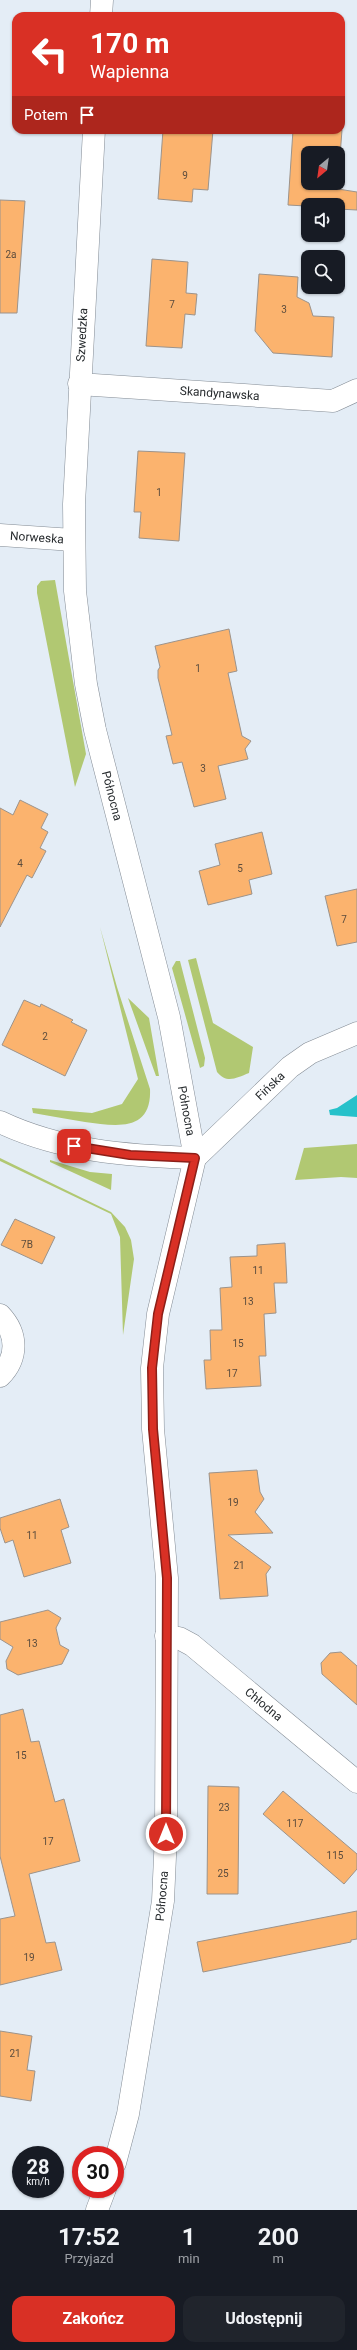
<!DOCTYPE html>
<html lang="pl">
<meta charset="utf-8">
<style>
body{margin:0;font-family:Roboto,sans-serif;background:#20242c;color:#f1f3f6;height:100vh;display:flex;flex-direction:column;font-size:15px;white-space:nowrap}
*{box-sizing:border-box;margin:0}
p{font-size:13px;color:#9ea1a6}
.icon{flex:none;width:22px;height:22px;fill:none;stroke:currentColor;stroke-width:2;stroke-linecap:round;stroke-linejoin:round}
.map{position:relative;height:2210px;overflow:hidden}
.side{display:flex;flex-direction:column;background:#171b24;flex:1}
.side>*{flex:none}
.hud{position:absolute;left:12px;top:12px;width:333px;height:122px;border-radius:12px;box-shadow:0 1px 3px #0004;background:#d93025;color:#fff;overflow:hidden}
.needle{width:26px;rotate:209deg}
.tools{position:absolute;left:301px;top:146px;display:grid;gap:8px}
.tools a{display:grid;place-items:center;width:44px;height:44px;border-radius:8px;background:#171b24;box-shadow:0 1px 3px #0004;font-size:20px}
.speed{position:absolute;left:12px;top:2146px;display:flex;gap:8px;font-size:20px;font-weight:700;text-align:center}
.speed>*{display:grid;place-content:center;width:52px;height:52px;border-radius:50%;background:#171b24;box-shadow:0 1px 3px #0004;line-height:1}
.speed small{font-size:10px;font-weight:400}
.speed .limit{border:6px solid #d22;background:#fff;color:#111}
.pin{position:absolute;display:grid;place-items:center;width:34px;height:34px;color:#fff;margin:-17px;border-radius:8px;box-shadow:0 2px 6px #0006}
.me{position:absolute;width:44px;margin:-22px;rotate:0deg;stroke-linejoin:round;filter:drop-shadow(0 0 3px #0008)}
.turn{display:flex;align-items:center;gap:14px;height:84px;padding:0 12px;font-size:18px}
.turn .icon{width:52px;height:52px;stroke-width:2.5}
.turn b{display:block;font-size:28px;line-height:34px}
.then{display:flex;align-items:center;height:38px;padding:0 12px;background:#0003;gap:8px;font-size:15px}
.eta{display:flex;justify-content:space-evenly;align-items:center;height:68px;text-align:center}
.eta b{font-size:24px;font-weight:700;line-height:28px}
.cta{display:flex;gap:8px;margin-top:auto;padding:8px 12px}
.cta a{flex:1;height:46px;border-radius:12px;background:#d93025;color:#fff;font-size:16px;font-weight:700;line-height:46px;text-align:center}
.cta a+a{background:#20242c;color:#f1f3f6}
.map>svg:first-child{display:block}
.green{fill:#b1c872}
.water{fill:#26c1ca}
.building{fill:#fbb36e;stroke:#9c938b}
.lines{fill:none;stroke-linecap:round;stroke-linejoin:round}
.minor-casing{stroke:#838b94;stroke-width:23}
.minor{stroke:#fff;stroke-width:22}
.route-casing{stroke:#8d1f18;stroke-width:10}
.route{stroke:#d93025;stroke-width:7}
.labels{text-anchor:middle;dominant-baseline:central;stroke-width:3;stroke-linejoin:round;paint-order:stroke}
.number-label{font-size:10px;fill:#5b4c3d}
.street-label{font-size:12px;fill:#262a2d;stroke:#fff}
</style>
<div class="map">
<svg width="357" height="2210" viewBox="0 0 357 2210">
<rect width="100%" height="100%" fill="#e4edf6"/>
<!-- green -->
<path class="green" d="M55 580 86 754 75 787 37 593V586L41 581Z
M100 927 117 987 150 1089C152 1133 115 1126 85 1122 67 1119 50 1116 33 1113L32 1108 92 1113 122 1104 138 1079Z
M196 958 213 1023 253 1047 249 1073C236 1078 227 1084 217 1072L188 960Z
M176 961H180L205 1058 204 1066 200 1068 172 968Z
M128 998 149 1018 159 1076H156Z
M357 1144V1178L341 1177 295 1180 304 1148Z
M0 1158 111 1212 125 1227 131 1240 134 1259 123 1335 120 1237 111 1214 0 1161Z
M50 1160 90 1172 112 1174 111 1190 50 1162Z"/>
<!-- water -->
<path class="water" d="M357 1095V1117L330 1115 329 1110 337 1108Z"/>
<!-- building -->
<path class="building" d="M163 130H213L208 190 193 189 192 202 158 199Z
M293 130H342L338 183V153H308V183H338V189L357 192V210L338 209V205H308V210L306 209V206L288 205Z
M0 200 25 201 17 313H0Z
M152 259 188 262 186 293 197 294 195 315 185 314 182 348 146 346Z
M259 274 298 277 297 297 309 303 313 316 334 317 332 357 273 353 255 331Z
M138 451 185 453 179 541 139 538 141 512H134Z
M229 629 237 671 228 673 242 736 251 741 245 749 248 759 218 766 226 799 194 807 182 762 173 764 166 736 172 735 158 678V670L160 667 155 646Z
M20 800 48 814 41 828 48 832 40 848 46 851 32 878 27 875 0 927V808L13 815Z
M262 832 272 874 249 880 252 894 208 905 199 871 220 865 215 844Z
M357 889V942L337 946 325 896Z
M24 1000 40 1007 41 1004 73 1020 71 1022 87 1030 65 1076 2 1045Z
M15 1219 55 1237 42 1264 1 1245Z
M285 1243 287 1283H274L276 1313 264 1314 266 1356H259L261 1386 206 1389 204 1360H211L210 1330H222L220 1288 232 1287 230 1257 257 1256V1245Z
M257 1470 260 1492 264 1499 255 1512 273 1533 228 1535 271 1567 266 1574 268 1596 220 1599 209 1473Z
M60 1499 69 1527 61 1530 71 1563 24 1577 13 1540 5 1543 0 1528V1518Z
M48 1610 61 1618 56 1628 60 1645 69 1650 62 1664 18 1675 7 1669 6 1661 13 1647 0 1639V1622Z
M341 1652 357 1666V1705L322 1674 321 1663 330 1653Z
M23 1709 31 1742 39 1741 55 1802 64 1799 80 1861 29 1874 46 1943 55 1942 62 1970 0 1985V1919L15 1916 0 1856V1715Z
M208 1786 239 1787 238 1894H207Z
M283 1791 357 1854V1869L344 1884 263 1814Z
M357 1911V1939L351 1940V1942L203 1972 197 1942Z
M0 2031 32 2036 27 2070 35 2071 31 2101 0 2096Z"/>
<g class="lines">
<defs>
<g id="minor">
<path d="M101 16 102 0"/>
<path id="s1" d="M94 130 74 504 75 591 86 684 95 730 169 1017 195 1158 158 1314 152 1368 153 1429 167 1578 166 1834 163 1901 128 2114 115 2163"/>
<path id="s2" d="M79 384 333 401 357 390"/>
<path id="s3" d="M0 535 73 540"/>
<path d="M0 1122C61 1151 128 1156 195 1158"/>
<path id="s4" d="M195 1158 290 1067 310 1053 357 1033"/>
<path d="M0 1315C18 1334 18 1358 0 1376"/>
<path id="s5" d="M166 1636 179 1638 192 1645 357 1782"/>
<path d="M97 2210 105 2189"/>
</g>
</defs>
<!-- minor casing -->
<use href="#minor" class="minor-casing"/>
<!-- minor -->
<use href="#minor" class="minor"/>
</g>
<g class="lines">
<defs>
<path id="route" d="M74 1146 130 1155 195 1158 158 1314 152 1368 153 1429 167 1578 166 1834"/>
</defs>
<!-- route casing -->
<use href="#route" class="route-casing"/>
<!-- route -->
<use href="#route" class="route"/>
</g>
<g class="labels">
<!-- number labels -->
<g class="number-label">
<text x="185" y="175">9</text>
<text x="11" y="254">2a</text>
<text x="172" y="304">7</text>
<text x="284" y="309">3</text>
<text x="159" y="492">1</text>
<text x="198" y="668">1</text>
<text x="203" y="768">3</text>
<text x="20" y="863">4</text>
<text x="240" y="868">5</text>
<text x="344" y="919">7</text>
<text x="45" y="1036">2</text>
<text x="27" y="1244">7B</text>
<text x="258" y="1270">11</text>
<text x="248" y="1301">13</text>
<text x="238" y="1343">15</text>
<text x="232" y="1373">17</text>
<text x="233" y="1502">19</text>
<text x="32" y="1535">11</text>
<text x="239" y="1565">21</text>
<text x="32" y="1643">13</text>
<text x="21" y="1755">15</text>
<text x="224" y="1807">23</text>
<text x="295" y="1823">117</text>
<text x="48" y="1841">17</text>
<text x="335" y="1855">115</text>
<text x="223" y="1873">25</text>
<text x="29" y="1957">19</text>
<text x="15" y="2053">21</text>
</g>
<!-- street labels -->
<g class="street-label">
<text transform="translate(82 335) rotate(-87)">Szwedzka</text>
<text stroke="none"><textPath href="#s2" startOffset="141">Skandynawska</textPath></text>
<text stroke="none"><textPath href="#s3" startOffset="37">Norweska</textPath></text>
<text stroke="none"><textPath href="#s1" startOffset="670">Północna</textPath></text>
<text stroke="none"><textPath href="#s4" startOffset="104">Fińska</textPath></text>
<text stroke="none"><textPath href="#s1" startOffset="994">Północna</textPath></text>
<text stroke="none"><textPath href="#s5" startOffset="121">Chłodna</textPath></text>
<text transform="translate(162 1896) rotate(-85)">Północna</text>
</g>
</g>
</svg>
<div class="tools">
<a><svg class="needle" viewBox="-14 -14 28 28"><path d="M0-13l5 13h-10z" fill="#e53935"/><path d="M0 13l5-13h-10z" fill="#9ea1a6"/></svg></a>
<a><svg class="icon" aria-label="sound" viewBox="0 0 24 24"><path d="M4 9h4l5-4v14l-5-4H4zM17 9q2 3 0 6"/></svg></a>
<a><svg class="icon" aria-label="search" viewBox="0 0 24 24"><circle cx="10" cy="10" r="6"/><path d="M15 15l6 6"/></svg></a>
</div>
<div class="speed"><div>28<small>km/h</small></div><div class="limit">30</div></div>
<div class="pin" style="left:74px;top:1146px;background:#d93025"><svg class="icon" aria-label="arrive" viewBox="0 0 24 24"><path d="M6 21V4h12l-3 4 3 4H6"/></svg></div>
<svg class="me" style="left:166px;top:1834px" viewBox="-20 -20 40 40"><circle r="17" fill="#d93025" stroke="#fff" stroke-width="3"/><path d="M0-11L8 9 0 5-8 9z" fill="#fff"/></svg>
<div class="hud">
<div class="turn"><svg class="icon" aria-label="left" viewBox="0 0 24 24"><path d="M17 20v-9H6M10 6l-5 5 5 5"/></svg><div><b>170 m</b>Wapienna</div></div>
<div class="then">Potem<svg class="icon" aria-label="arrive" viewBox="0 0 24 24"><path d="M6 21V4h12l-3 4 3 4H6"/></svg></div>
</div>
</div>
<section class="side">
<div class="eta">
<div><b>17:52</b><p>Przyjazd</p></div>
<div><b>1</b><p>min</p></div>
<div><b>200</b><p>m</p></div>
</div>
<div class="cta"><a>Zakończ</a><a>Udostępnij</a></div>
</section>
